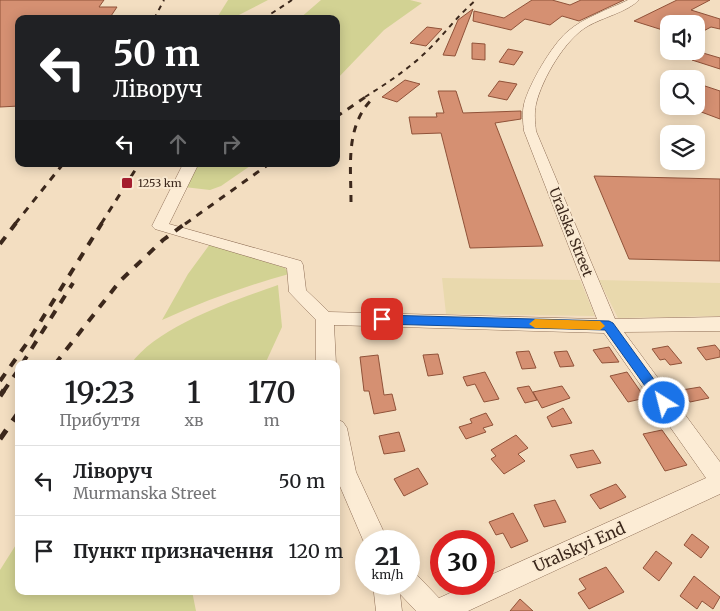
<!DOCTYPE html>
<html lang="uk">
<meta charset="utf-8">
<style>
body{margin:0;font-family:Merriweather,serif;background:#f2f2f2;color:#202124;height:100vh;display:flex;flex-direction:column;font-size:19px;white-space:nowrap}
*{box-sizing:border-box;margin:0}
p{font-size:16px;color:#757577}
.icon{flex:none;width:28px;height:28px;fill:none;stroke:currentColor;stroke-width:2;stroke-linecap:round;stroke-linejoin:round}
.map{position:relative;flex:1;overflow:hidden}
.sheet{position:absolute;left:15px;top:360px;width:325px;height:235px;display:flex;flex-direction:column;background:#fff;border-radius:10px;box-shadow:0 2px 12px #0003}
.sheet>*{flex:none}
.hud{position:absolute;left:15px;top:15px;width:325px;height:152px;border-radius:10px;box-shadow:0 2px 12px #0003;background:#202124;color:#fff;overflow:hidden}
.controls{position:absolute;left:660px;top:15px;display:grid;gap:10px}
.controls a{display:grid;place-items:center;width:45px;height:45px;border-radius:10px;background:#fff;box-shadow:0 2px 12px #0003;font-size:25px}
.speed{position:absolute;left:355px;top:530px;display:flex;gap:10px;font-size:25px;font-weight:700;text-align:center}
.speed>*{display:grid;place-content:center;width:65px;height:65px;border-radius:50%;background:#fff;box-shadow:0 2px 12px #0003;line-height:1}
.speed small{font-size:12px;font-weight:400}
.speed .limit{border:8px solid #d22;background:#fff;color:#111}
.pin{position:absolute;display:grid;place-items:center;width:42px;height:42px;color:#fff;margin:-21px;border-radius:10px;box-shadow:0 2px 8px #0006}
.me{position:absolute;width:55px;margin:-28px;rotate:324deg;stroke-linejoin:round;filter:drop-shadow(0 0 4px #0008)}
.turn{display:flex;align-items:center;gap:18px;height:105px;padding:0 15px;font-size:22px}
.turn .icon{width:65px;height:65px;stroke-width:2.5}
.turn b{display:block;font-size:35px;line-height:42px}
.lanes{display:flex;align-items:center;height:48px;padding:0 15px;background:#0003;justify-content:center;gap:25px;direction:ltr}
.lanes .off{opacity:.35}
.eta{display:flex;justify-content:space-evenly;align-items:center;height:85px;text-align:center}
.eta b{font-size:30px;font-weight:600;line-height:35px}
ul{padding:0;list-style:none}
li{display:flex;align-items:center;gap:15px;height:70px;padding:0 15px;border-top:1px solid #e0e0e0}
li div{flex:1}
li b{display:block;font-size:19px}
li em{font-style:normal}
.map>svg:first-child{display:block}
.farmland{fill:#e9d9ad}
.green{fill:#d2d293}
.building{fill:#d59072;stroke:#905239}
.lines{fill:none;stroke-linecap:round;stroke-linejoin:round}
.minor-casing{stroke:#8e6e56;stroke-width:1}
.minor{fill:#fcecd5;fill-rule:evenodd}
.rail-far3{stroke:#3c281c;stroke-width:2;stroke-dasharray:5 5;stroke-linecap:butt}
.rail-far2{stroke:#3c281c;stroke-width:3;stroke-dasharray:7 7;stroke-linecap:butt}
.rail-far1{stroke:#3c281c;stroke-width:4;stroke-dasharray:9 9;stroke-linecap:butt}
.rail{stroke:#3c281c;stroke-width:5;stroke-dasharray:11 11;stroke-linecap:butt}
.route{fill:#1a73e8;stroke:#114b97}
.slow{fill:#f59e0b}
.poi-dot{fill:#a41f2f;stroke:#f9e9d1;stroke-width:2}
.labels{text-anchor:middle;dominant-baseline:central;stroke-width:4;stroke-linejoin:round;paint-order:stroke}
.far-poi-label{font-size:11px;fill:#3c281c;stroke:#f9e9d1;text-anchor:start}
.street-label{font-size:14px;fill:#3c281c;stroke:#f9e9d1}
.near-street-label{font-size:16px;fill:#3c281c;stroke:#f9e9d1}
</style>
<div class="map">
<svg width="720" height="611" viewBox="0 0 720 611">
<rect width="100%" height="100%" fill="#f3dec1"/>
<!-- farmland -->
<path class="farmland" d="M442 278 580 280 595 316 446 314Z
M599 280 720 283V316L618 318Z"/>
<!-- green -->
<path class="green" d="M228 0H268L235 17 218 16Z
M321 0H410L422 3 384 30 336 80V19H299Z
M195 164H253L221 186 210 190 184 187Z
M210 244 285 268 289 274C245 286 204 301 162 320L188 274Z
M278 285 282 327 265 364H131C157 326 235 300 278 285Z
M19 540V591H192L196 611H0V570Z"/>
<!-- building -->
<path class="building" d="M0 0H104L99 7H117L109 19H19V106L0 107Z
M532 0H552L570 5 581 0H624L579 21 562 16 550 25 525 19 511 30 473 21 474 11 504 18Z
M677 0H710L691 10 720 19V29L711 27 696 35V24H669V32L634 21Z
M473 9 455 56 443 55 458 20Z
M427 27 442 29 426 46 410 43Z
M472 43 485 44V60L472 59Z
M508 49 523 52 514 65 499 62Z
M703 53 720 58V69L692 60Z
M405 80 420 84 397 102 382 97Z
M499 81 517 84 507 100 488 96Z
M696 83 720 91V119L696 110Z
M438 91H456L463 113 521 111V119L495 123 543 246 470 248 441 133 412 134 409 117H437L436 113H444Z
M594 176 720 179V261L629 259Z
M715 345 720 351V357L706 360 697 348Z
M668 346 682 363 670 365 665 359 660 360 652 349Z
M609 347 619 362 602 363 593 350Z
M529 351 536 368 522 369 516 352Z
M567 351 574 366 560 367 554 352Z
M438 354 443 374 428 376 423 355Z
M378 355 384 395 392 394 396 410 374 414 369 391H364L360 357Z
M485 372 499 399 484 402 475 384 467 386 463 377Z
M627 372 645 398 628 402 610 376Z
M529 386 537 400 525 403 517 388Z
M562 386 570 398 542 408 533 392Z
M700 387 709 398 690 402 682 390Z
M563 408 572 423 552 427 547 417Z
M486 413 493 425 483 428 486 432 466 439 459 427 472 423 470 419Z
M662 430 679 454 687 465 665 471 643 434Z
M399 432 405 451 384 454 379 436Z
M516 435 528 448 518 454 525 461 504 474 491 459 496 456 491 450Z
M593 450 601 463 577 468 570 455Z
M418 468 428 484 404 496 394 479Z
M616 484 626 497 600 509 590 495Z
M555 500 566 522 544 527 534 505Z
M513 513 528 541 511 548 503 533 496 535 489 522Z
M692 534 709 547 701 558 684 545Z
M656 551 672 563 659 581 643 568Z
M606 567 624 592 589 609 578 593 586 589 579 579Z
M694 576 720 597 713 609 702 601 697 609 680 596Z
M520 599 533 611H510Z"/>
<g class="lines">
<defs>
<path id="minor" d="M628 0H639C627 12 604 17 588 26 565 39 542 79 536 104 534 113 535 122 536 131L615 319 720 317V331L624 332 720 462V494L468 611H416L400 594 402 611H376L373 584H409V572L417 575 439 598 470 584H484V578L706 478 604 333 334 325 336 364H316V320L289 292 287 268 155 229 152 226 183 164H197V167L169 224 301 261 303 265 306 290 329 312 597 319 524 131C523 122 522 113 524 104 529 84 552 45 567 32 584 17 608 10 628 0Z
M336 419 343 422 347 428 356 472 388 541H366V547L336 477Z"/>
</defs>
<!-- minor casing -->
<use href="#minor" class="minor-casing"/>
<!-- minor -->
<use href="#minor" class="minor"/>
<!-- rail-far3 -->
<path class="rail-far3" d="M154 19 164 0
M263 19 292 0
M365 97C386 84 407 70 425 53 443 36 457 16 476 0"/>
<!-- rail-far2 -->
<path class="rail-far2" d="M336 117 367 96
M351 202C351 166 345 127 372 99
M15 224 63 164
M101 224 139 164
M185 224 269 164"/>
<!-- rail-far1 -->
<path class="rail-far1" d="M0 244 16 223
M22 364 73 283
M55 364 120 281 163 240 186 223
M0 381 27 343 102 223
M3 392 19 369"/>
<!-- rail -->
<path class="rail" d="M0 396 4 390
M0 439 19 412"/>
</g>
<!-- route -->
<path class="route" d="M382 315 609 321 613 323 671 403 669 407 664 408 660 407 605 330 382 324 376 319Z"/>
<!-- slow -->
<path class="slow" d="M535 319 600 321 605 326 600 330 535 328 529 324Z"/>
<!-- markers -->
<rect class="poi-dot" x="121" y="177" width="12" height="12" rx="2.5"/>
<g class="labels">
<!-- far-poi labels -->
<g class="far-poi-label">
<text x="138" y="183">1253 km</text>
</g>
<!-- street labels -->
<g class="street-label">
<text transform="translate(571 232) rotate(68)">Uralska Street</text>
</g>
<!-- near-street labels -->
<g class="near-street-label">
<text transform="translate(579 547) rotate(-24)">Uralskyi End</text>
</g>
</g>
</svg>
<div class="controls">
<a><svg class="icon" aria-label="sound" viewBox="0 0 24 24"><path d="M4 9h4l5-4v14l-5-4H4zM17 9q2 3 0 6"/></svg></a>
<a><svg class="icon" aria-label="search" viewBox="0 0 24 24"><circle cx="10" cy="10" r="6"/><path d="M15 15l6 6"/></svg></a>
<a><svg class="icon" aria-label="layers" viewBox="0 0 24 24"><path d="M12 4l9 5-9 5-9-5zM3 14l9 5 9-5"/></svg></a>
</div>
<div class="speed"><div>21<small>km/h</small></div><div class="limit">30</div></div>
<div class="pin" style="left:382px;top:319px;background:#d93025"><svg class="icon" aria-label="arrive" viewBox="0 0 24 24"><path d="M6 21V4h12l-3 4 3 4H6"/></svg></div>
<svg class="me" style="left:664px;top:403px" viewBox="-20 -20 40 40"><circle r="17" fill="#1a73e8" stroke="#fff" stroke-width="3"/><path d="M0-11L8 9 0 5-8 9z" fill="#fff"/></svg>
<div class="hud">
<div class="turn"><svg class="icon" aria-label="left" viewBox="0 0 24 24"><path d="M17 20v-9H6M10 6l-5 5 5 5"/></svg><div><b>50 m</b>Ліворуч</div></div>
<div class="lanes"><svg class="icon" aria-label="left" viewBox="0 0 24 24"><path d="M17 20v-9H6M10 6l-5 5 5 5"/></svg><svg class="icon off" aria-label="ahead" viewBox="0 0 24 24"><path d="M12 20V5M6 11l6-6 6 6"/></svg><svg class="icon off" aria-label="right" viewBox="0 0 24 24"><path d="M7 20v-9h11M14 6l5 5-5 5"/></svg></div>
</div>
<section class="sheet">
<div class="eta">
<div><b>19:23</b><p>Прибуття</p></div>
<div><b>1</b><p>хв</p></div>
<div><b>170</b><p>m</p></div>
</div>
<ul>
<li><svg class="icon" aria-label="left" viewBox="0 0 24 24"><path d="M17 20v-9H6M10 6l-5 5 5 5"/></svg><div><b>Ліворуч</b><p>Murmanska Street</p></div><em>50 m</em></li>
<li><svg class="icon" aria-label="arrive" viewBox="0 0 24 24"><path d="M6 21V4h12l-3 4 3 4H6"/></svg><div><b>Пункт призначення</b></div><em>120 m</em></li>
</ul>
</section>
</div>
